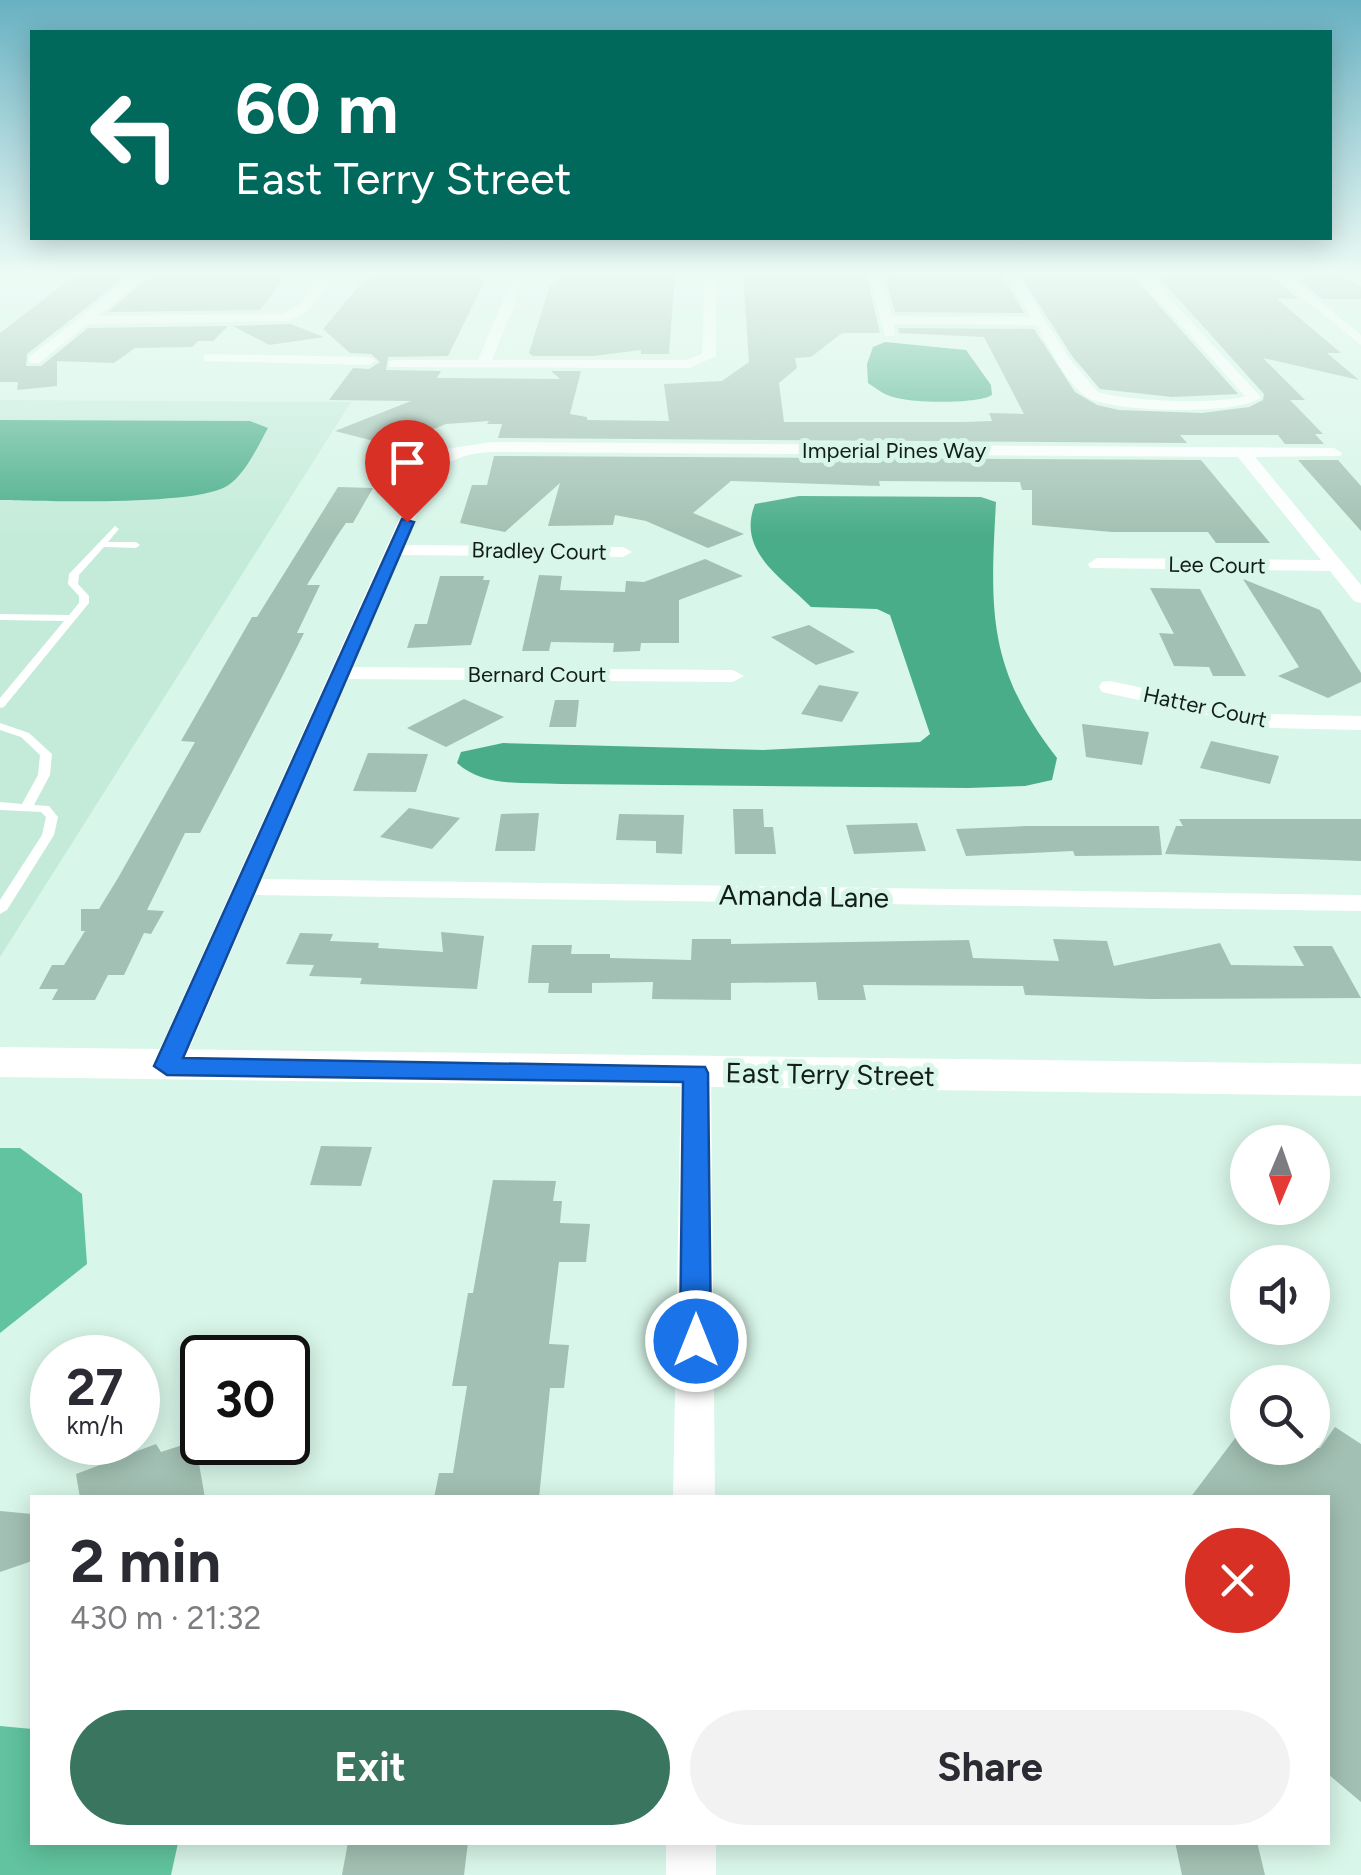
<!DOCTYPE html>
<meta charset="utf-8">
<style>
body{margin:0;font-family:Figtree,sans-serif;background:#f2f2f3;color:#2b2b33;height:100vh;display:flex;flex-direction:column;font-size:38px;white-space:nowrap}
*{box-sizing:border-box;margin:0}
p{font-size:32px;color:#7c7c81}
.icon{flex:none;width:55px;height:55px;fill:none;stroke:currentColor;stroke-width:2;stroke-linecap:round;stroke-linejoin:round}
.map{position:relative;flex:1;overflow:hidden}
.panel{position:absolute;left:30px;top:1495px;width:1300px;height:350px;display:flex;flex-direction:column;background:#fff;border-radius:0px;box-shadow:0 5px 25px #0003}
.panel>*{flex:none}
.hud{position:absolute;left:30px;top:30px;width:1302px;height:210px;border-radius:0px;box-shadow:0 5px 25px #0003;background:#00695c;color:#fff;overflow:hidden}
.needle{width:65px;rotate:182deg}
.buttons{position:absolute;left:1230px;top:1125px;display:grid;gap:20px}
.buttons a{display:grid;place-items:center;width:100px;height:100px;border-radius:50%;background:#fff;box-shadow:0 5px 25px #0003;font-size:50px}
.speed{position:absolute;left:30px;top:1335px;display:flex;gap:20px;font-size:50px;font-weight:700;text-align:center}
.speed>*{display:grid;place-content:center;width:130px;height:130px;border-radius:50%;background:#fff;box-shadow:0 5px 25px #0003;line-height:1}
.speed small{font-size:25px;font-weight:400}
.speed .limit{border:5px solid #111;border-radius:15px;background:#fff;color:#111}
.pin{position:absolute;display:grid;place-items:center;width:85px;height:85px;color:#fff;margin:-102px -42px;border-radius:50% 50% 50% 0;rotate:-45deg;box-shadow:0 0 10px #0007}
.pin .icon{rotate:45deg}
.me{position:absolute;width:110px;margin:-55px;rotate:0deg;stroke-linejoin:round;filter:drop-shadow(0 0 8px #0008)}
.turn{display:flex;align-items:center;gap:35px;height:210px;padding:0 40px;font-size:45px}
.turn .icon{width:130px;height:130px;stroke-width:2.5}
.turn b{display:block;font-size:70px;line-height:85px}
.round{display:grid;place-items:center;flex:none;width:105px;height:105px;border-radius:52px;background:#f2f2f3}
.head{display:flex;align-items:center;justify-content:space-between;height:170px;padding:0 40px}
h1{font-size:60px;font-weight:700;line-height:75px}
.button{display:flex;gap:20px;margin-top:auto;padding:20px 40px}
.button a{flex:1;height:115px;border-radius:60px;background:#3a755f;color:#fff;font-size:40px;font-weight:700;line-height:115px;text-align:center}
.button a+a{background:#f2f2f3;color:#2b2b33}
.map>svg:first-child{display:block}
.built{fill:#c4ebda}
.forest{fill:#61c39f}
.water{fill:#49ad8a}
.building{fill:#a2c0b3}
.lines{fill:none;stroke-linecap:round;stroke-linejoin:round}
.lane{fill:#fff;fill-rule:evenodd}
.street{fill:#fff;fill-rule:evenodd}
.secondary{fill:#fff;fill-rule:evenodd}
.route{fill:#1a73e8;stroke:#114b97;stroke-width:2.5}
.labels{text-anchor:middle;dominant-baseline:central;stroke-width:10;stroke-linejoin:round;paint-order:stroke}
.far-street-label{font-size:22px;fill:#131e1a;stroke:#d8f6e9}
.street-label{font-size:28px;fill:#131e1a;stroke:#d8f6e9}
</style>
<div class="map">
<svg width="1361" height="1875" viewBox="0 0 1361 1875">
<rect width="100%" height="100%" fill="#d8f6e9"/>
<!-- built -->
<path class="built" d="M0 400 351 402 0 957Z"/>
<!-- forest -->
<path class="forest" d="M0 1148H20L82 1194 87 1264 0 1333Z
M0 1726 32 1729V1842L178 1843 171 1875H0Z"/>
<!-- water -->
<path class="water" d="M885 342 966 350 991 385 992 395C978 404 915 403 897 398 886 396 878 390 868 383L867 364 873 347Z
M0 420 250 421 268 428C258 446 245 475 227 486 195 506 44 501 0 500Z
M799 496 981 497 996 502C990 611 987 668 1057 758L1052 780 1025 786 968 788 561 784C525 782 485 788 457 763L461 752 503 743 763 750 920 742 930 734 890 615 877 609 811 607C783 578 736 552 755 504Z"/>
<!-- building -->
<path class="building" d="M77 274H129L27 354 26 366H41L88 328 228 326 213 341H198L192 347 135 348 114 363 57 361V386L17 390 18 382H0V333Z
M152 274H288L260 310 108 312Z
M369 274H488L448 356 388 357 386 370 441 371 437 378 560 379 551 371H581L570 414 587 417V420L669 421 664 384 722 381 749 362 743 274H866L880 333H842L811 357 795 358 797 368 779 383 784 422H962L992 421 989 413 1024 414 984 337 899 333 898 328 1034 329 1075 392 1097 405 1119 410 1202 413 1249 407 1263 400 1264 394 1156 274H1270L1298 299 1276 298 1341 353H1327L1359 380 1263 358 1305 400H1290L1323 434H1315L1324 444H1285L1278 435H1180L1187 443 498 438 502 424H487L489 421 446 424 393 446 335 431 411 401 329 400 353 368 369 369 380 362 371 354 350 353 323 329Z
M557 274H675L669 354H641V350L593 356H533L529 353 550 285H554Z
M884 274 1002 275 1024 313 895 312Z
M1292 274H1344L1361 287V299H1322Z
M1087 275H1132L1238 394 1172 397 1100 389 1072 356 1021 276Z
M291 324 324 337 269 345 233 326Z
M494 456 1201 460 1270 543H1216L1208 532H1112L1032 525V490H1022L1020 482 879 481 880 486 731 481 693 513 744 534 708 548 646 521 615 515 613 525 548 526 560 483 505 532 460 523 472 485H487Z
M1298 460H1338L1361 486V531Z
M338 487 373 488 353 523H346L337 536 307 585H320L297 633H304L282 677 200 833H185L147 910 164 911 151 934 144 933 124 975H108L95 1000H52L58 989H39L52 965H64L85 931H81V909H99L118 878 195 742 181 741 252 617H257Z
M705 559 743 576 679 600V643H641L640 651 613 652 614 643 551 642 549 651H522L539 575 562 576 560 590 625 592 626 581 644 582Z
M440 576H484L483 580H490L471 645 407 648 415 624H427Z
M1243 579 1320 610 1361 673V682L1328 698 1278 676 1299 667Z
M1150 588 1200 589 1246 676H1213L1209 667 1174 666 1159 633 1174 634Z
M809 625 855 652 816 665 771 637Z
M819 685 859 692 842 722 801 714Z
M464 699 504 717 446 747 407 728Z
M555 700H579L576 727H549Z
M1082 724 1149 732 1142 765 1086 757Z
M1211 741 1279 756 1270 784 1200 768Z
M368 753 428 754 416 792 353 791Z
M409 808 460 818 432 849 380 837Z
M733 809H763L764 827H773L776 854H735Z
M539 813 535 851H495L501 814Z
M619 814 684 815 682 854 656 853V841L616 840Z
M1179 819H1361V861L1165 854 1176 826H1183Z
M917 823 926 851 854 854 846 825Z
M1027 826H1159L1162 855 1075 856 1073 851 966 856 956 829Z
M441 932 484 936 477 989 360 984 362 978 309 976 314 965 286 964 300 933 333 934 330 941 379 943 378 948 443 952Z
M692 939H731V944L969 940 973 958 1059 961 1053 939 1107 941 1114 966 1220 943 1231 965 1304 966 1293 946H1332L1361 998 1150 999 1025 995 1023 986 863 985 866 1000H818L816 982 731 983V1000L652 999 653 982 592 983V993H548L549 983H528L532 945H572L571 954H610V958L691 960Z
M321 1146 372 1147 361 1186 310 1185Z
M493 1180 556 1181 553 1201H562L560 1223 590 1224 586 1262H559L549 1344 569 1345 564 1388H550L539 1498H434L439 1473H453L467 1386H452L468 1293H473Z
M1248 1421V1448H1320L1335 1427 1361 1444V1802L1328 1774V1498H1190Z
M195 1441 205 1498H80L76 1474 156 1444 161 1452Z
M0 1511 32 1514V1561L0 1572Z
M348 1842H468L464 1875H342Z
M1175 1842H1257L1265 1875H1182Z"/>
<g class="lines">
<!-- lane -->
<path class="lane" d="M115 526 119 529 108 542H136L140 545 136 548 104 547 79 575 78 584 89 596V603L4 707 0 708V698L64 621 0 620V614L69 615 79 603V596L68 584 69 574Z
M0 723 29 733 52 754 50 775 34 805 49 806 58 817 54 835 7 910 0 914V900L42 835 46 817 41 812 0 810V802L22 804 38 775 40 755 21 737 0 730Z"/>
<!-- street -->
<path class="street" d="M135 274H148L97 316 282 314 298 306 325 274H337L306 312 288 321 87 324 39 363H29V357Z
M514 274H526L492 360H687L702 354 705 274H716V356L689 368 389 367V361L394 360H478Z
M869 274H880L892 316 1031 317 1005 274H1016L1069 358 1098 392C1125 401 1219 405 1245 396L1135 274H1147L1261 397C1240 416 1109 413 1085 396 1064 380 1049 347 1036 325L894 324 895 336H885Z
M1274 274H1286L1361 335V345Z
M209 354 369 357 376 361 369 365 204 361V355Z
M492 442 1334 448 1342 453 1340 456 1255 457 1361 585V603L1354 601 1330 571 1090 568 1088 564 1097 558 1321 560 1238 457 492 452C426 455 428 492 405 545L623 547 632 552 623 557 401 555 353 667 733 670 744 676 733 682 348 679 262 879 1361 895V911L255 895 182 1066 178 1073 167 1077 156 1073 152 1066 423 466 446 449Z
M1110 681 1265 714 1361 716V730L1265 728 1102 692 1099 687 1102 682Z
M696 1062 707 1065 711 1073 715 1498H673L681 1073 685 1065Z
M666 1842H716V1875H666Z"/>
<!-- secondary -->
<path class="secondary" d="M0 1047 1361 1064V1096L0 1077Z"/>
</g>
<!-- sky -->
<linearGradient id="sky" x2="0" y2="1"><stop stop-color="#68b1c2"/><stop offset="0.51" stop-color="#edfbf5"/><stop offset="1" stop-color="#edfbf5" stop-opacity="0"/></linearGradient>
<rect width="1361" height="536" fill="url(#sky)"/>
<!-- route -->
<path class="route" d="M402 519 414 522 183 1058 705 1067 708 1073 711 1341 706 1350 696 1354 685 1350 680 1341 683 1082 167 1075 154 1066Z"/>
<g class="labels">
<!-- far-street labels -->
<g class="far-street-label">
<text x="894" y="450">Imperial Pines Way</text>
<text transform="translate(539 551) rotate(1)">Bradley Court</text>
<text transform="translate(1217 565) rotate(1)">Lee Court</text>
<text x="537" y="674">Bernard Court</text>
<text transform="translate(1205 707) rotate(12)">Hatter Court</text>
</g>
<!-- street labels -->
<g class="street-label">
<text transform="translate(804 896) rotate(1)">Amanda Lane</text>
<text transform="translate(830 1074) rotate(1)">East Terry Street</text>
</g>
</g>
</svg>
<div class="buttons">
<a><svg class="needle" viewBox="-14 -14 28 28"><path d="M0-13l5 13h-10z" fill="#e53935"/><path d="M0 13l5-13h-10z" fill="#7c7c81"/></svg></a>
<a><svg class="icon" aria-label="sound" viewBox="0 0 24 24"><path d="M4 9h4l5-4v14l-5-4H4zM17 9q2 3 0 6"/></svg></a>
<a><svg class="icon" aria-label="search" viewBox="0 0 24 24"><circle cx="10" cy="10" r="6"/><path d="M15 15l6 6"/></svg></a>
</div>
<div class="speed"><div>27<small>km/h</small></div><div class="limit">30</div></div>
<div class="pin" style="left:407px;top:522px;background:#d93025"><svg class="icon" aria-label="arrive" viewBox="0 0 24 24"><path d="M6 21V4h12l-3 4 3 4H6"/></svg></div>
<svg class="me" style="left:696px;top:1341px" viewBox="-20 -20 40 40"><circle r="17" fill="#1a73e8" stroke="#fff" stroke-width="3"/><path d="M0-11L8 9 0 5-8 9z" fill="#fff"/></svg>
<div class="hud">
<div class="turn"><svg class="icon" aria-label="left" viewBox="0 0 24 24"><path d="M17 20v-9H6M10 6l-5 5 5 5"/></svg><div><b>60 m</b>East Terry Street</div></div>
</div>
<section class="panel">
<div class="head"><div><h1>2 min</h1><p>430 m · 21:32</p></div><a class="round" style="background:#d93025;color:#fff"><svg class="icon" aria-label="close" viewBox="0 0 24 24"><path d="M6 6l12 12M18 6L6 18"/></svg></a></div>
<div class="button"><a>Exit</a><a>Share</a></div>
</section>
</div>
